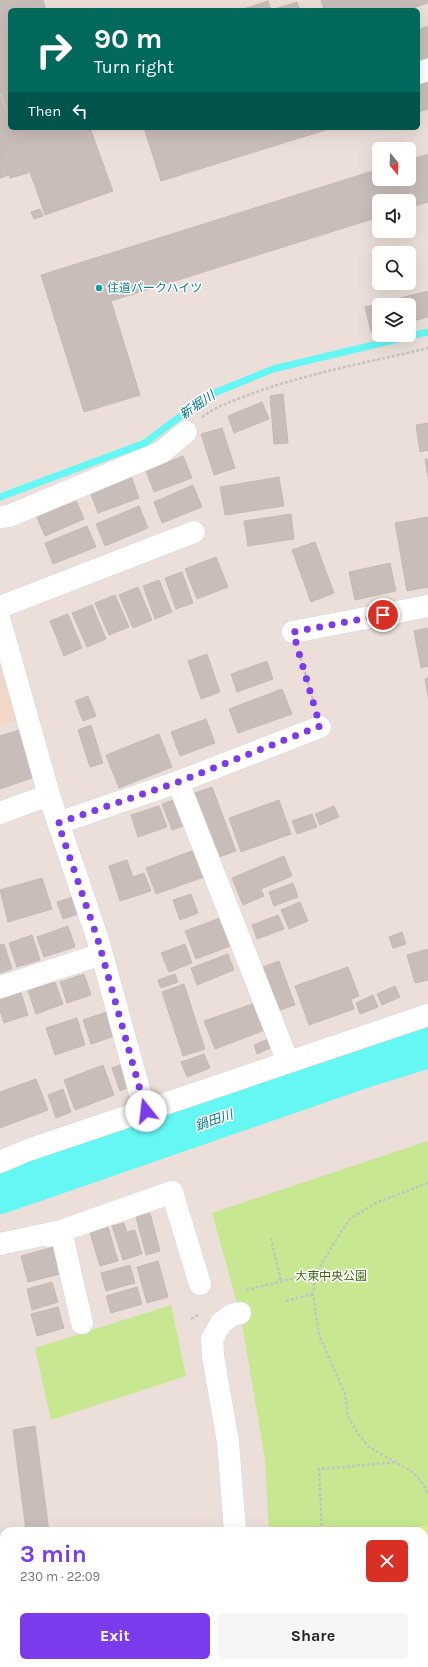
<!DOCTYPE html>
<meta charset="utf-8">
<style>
body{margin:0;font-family:Karla,"Noto Sans JP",sans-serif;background:#f6f6f6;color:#222;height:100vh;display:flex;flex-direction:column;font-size:15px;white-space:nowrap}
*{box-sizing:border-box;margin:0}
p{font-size:13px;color:#767676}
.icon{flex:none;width:22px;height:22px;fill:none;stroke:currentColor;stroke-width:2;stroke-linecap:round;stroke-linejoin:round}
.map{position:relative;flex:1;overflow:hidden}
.sheet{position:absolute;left:0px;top:1527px;width:428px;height:140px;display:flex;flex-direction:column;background:#fff;border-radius:12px 12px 0 0;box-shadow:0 4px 16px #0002}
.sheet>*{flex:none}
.top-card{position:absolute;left:8px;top:8px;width:412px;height:122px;border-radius:6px;box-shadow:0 4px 16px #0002;background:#00695c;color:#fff;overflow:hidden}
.needle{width:26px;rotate:161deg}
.fabs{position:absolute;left:372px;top:142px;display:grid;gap:8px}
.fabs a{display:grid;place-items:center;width:44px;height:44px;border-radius:6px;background:#fff;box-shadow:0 4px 16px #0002;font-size:20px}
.pin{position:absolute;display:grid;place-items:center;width:34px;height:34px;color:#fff;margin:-17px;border:2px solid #fff;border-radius:50%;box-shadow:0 1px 4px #0007}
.me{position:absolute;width:44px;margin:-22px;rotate:344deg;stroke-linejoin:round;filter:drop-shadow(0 0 3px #0008)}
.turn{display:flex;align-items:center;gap:14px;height:84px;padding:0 20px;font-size:18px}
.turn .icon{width:52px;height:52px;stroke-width:2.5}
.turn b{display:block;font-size:28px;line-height:34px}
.then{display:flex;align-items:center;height:38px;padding:0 20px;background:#0003;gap:8px;font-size:15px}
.round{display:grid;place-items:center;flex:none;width:42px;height:42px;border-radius:6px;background:#f6f6f6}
.headline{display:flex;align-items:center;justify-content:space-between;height:68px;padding:0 20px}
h1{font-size:24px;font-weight:700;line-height:30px;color:#7c3aed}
.cta{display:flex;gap:8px;margin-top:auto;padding:8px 20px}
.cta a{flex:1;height:46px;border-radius:6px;background:#7c3aed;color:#fff;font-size:16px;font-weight:700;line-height:46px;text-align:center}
.cta a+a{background:#f6f6f6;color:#222}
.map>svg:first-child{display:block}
.education{fill:#f0d7c7}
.green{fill:#c7e891}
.pitch{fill:#e2f08c}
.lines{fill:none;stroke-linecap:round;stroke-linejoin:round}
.stream{stroke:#64f7f4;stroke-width:7}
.river{stroke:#64f7f4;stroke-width:42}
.building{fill:#c8bdb9;stroke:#c8bab3}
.minor-casing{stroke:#ced8e3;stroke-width:23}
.path{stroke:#c3c3c3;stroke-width:2.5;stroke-dasharray:3 2;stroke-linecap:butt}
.minor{stroke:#fff;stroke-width:22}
.route{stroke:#7c3aed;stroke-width:7;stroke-dasharray:0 12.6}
.culture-dot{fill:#0f9aa8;stroke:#fff;stroke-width:1.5}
.labels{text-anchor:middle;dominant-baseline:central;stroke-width:3;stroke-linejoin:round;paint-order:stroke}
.culture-label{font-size:12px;fill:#0d838f;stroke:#fff;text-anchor:start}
.park-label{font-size:12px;fill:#3f6a14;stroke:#fff}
.water-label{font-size:13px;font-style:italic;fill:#077e85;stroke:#fff}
</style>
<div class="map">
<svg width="428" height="1667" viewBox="0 0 428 1667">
<rect width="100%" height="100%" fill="#ecdfd9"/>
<!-- education -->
<path class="education" d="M0 662 17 720 0 726Z"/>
<!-- green -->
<path class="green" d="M428 1141V1667H271V1663H424V1531H269L265 1460 242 1324 237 1303 212 1213Z
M171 1305 186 1376 51 1420 35 1348Z"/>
<!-- pitch -->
<path class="pitch" d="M428 1525V1667H304V1663H424V1531H401Z"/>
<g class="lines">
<!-- stream -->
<path class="stream" d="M0 497 145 443 207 396 273 369 428 332"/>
<!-- river -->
<path class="river" d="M0 1193 364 1067 428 1047"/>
</g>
<!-- building -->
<path class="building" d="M0 0H43L46 10H10V119L0 92Z
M321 0H428V3L406 10H347V9L324 10Z
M268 1 271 10H240Z
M297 2 300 10H271Z
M428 26V57L420 60 418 53V30Z
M428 77V109L418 112V80Z
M0 96 10 123V128H12L28 169V173L10 178 0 146Z
M13 128H90L102 161 35 186Z
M144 128H332L161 181Z
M0 146 9 175 0 178Z
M428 154V203V202L409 208V201H379V217L111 301 140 395 84 412 41 275 379 169V179H409V160Z
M102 161 113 191 45 215 35 186Z
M40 209 43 216 34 219 31 212Z
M428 291V317L409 322V305H379V330L371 332 365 307Z
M283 394 288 443 274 444 270 396Z
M262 402 269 419 234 433 228 416Z
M428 423V450L420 452 416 425Z
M222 428 235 468 214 475 201 434Z
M183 456 192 478 154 492 146 471Z
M425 459H428V477Z
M131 476 139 498 98 513 90 492Z
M279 477 284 506 225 515 220 487Z
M193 485 202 507 162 523 154 502Z
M75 498 84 519 45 536 36 515Z
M139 506 148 528 105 546 96 524Z
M291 514 294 539 248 546 244 521Z
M428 517V587L407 591 395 523Z
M87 526 96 547 53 564 45 543Z
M315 542 334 593 311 602 292 550Z
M216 557 228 587 197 599 185 569Z
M390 563 396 591 355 600 349 572Z
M182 572 193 603 176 609 165 578Z
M159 580 172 612 155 619 143 586Z
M138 587 152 620 133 628 119 595Z
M115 595 129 627 109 635 95 603Z
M92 605 106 639 87 647 72 613Z
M68 614 82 648 64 656 50 621Z
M428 628V666L421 668 414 631Z
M207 654 220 692 201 699 188 661Z
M267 661 273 679 237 692 231 674Z
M428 678V697L425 679Z
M282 689 292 714 238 733 229 709Z
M88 696 96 716 83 721 75 701Z
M206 719 215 743 180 756 171 732Z
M91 725 103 763 90 767 78 730Z
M22 729 38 776 0 789V736Z
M159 734 172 767 119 788 106 755Z
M212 787 236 851 219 857 195 793Z
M179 798 188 824 172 830 162 804Z
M279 800 291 834 241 852 229 818Z
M159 806 167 827 138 837 131 815Z
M334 806 339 817 320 825 315 814Z
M312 814 317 827 297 834 292 821Z
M197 849 207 876 156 894 146 868Z
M284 856 292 876 261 889 264 896 243 905 232 878Z
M127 860 133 877 144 873 151 891 120 901 109 866Z
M42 878 52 909 8 922 0 890Z
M293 883 298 897 274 906 269 892Z
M191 894 198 913 180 920 173 900Z
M76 896 81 913 63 919 57 902Z
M300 902 308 921 289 929 281 910Z
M278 915 284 929 257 939 252 925Z
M223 917 233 945 196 959 185 931Z
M68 926 75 947 44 957 37 937Z
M402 932 406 944 393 948 389 937Z
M32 935 40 960 17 967 9 943Z
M4 944 12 969 0 973V945Z
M185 944 192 963 169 972 161 953Z
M428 949V980L415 983 407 955Z
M228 954 234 970 197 985 191 968Z
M279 961 295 1005 280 1010 263 967Z
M348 967 359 996 351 999 354 1009 309 1025 295 986Z
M84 974 91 995 67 1003 60 982Z
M175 974 178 982 161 988 158 980Z
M55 982 63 1004 36 1014 28 991Z
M184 984 205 1049 183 1056 162 992Z
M395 986 400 997 382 1005 377 994Z
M21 993 28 1015 4 1023 0 1011V1000Z
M373 995 378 1007 360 1014 356 1003Z
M255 1003 265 1030 215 1049 204 1021Z
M109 1011 118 1035 91 1044 83 1020Z
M77 1018 85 1045 55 1055 46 1028Z
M268 1039 271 1048 257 1054 254 1045Z
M204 1054 210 1068 187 1077 181 1062Z
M125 1063 132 1086 120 1091 112 1068Z
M103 1065 114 1095 75 1110 64 1080Z
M36 1079 48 1110 0 1128V1092Z
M63 1089 71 1112 56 1118 48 1095Z
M150 1213 160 1251 146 1255 136 1217Z
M124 1223 127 1232 135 1230 142 1254 123 1260 112 1226Z
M108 1227 118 1261 100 1266 90 1233Z
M57 1246 64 1273 28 1282 21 1256Z
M158 1261 168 1297 147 1303 137 1267Z
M130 1265 135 1283 106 1291 101 1273Z
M52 1282 58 1302 32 1310 27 1289Z
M137 1287 142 1304 111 1313 106 1296Z
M58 1307 64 1328 37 1336 31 1314Z
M35 1426 49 1531H26L13 1430Z
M4 1661V1663H15L16 1667H0V1662Z
M32 1663H67V1667H33Z
M74 1663H97L98 1667H75Z
M192 1663H216L217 1667H192Z
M271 1663H290V1667H271Z"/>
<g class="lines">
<defs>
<path id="minor" d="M418 73 428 70
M0 517 9 516 162 452 186 432
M0 607 194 532
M0 621 49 795 98 940 145 1111
M293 632 428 606
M178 782 288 1062
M0 813 49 795
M58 823 178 782 320 727
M0 987 102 954
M0 1162 28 1150 428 1015
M48 1236 61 1231 82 1323
M0 1244 61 1231 172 1192 200 1284
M235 1531 228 1442 213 1356 212 1339 221 1323 232 1315 240 1313
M0 1641 4 1640
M142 1667 141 1664 143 1663
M238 1667V1663"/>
</defs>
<!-- minor casing -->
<use href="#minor" class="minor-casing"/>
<!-- path -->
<path class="path" d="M202 417C215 407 228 403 243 397 302 374 366 363 428 348
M299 653 315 706
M428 1183 376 1203 350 1219 341 1232 316 1273 313 1294 319 1335 345 1394 348 1416 358 1434 369 1447 414 1473 423 1484 428 1493
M271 1238 281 1282
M246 1290 316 1273
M286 1301 313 1294
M191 1319 198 1315
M322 1531 319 1469 397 1462
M299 1667V1663"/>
<!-- minor -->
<use href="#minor" class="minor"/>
</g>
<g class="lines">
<!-- route -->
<path class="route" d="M146 1111 98 940 58 823 178 782 320 726 293 632 383 615"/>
</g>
<!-- markers -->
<circle class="culture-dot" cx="99" cy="288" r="4"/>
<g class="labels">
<!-- culture labels -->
<g class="culture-label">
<text x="107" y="288">住道パークハイツ</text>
</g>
<!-- park labels -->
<g class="park-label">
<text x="331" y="1276">大東中央公園</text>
</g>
<!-- water labels -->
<g class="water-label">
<text transform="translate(197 405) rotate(-34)">新堀川</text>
<text transform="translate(214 1120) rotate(-19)">鍋田川</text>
</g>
</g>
</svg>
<div class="fabs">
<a><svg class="needle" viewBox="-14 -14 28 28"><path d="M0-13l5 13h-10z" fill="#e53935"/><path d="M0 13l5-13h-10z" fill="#767676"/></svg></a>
<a><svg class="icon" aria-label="sound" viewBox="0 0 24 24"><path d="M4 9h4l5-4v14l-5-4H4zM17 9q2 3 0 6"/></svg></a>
<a><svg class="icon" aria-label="search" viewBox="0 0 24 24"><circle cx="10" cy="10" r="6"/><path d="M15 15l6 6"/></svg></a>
<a><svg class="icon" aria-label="layers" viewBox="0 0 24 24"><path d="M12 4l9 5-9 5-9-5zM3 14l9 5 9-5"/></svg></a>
</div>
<div class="pin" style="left:383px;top:615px;background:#d93025"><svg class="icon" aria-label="arrive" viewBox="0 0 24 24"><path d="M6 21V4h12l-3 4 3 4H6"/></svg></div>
<svg class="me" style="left:146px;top:1111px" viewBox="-20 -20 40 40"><circle r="19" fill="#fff"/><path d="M0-13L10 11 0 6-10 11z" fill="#7c3aed"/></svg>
<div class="top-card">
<div class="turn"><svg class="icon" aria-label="right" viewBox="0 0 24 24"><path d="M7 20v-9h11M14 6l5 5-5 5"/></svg><div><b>90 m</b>Turn right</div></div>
<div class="then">Then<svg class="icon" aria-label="left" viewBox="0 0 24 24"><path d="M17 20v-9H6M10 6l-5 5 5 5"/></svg></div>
</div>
<section class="sheet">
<div class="headline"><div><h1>3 min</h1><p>230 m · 22:09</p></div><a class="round" style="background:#d93025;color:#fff"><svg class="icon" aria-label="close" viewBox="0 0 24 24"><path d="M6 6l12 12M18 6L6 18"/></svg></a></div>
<div class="cta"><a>Exit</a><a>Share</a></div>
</section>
</div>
